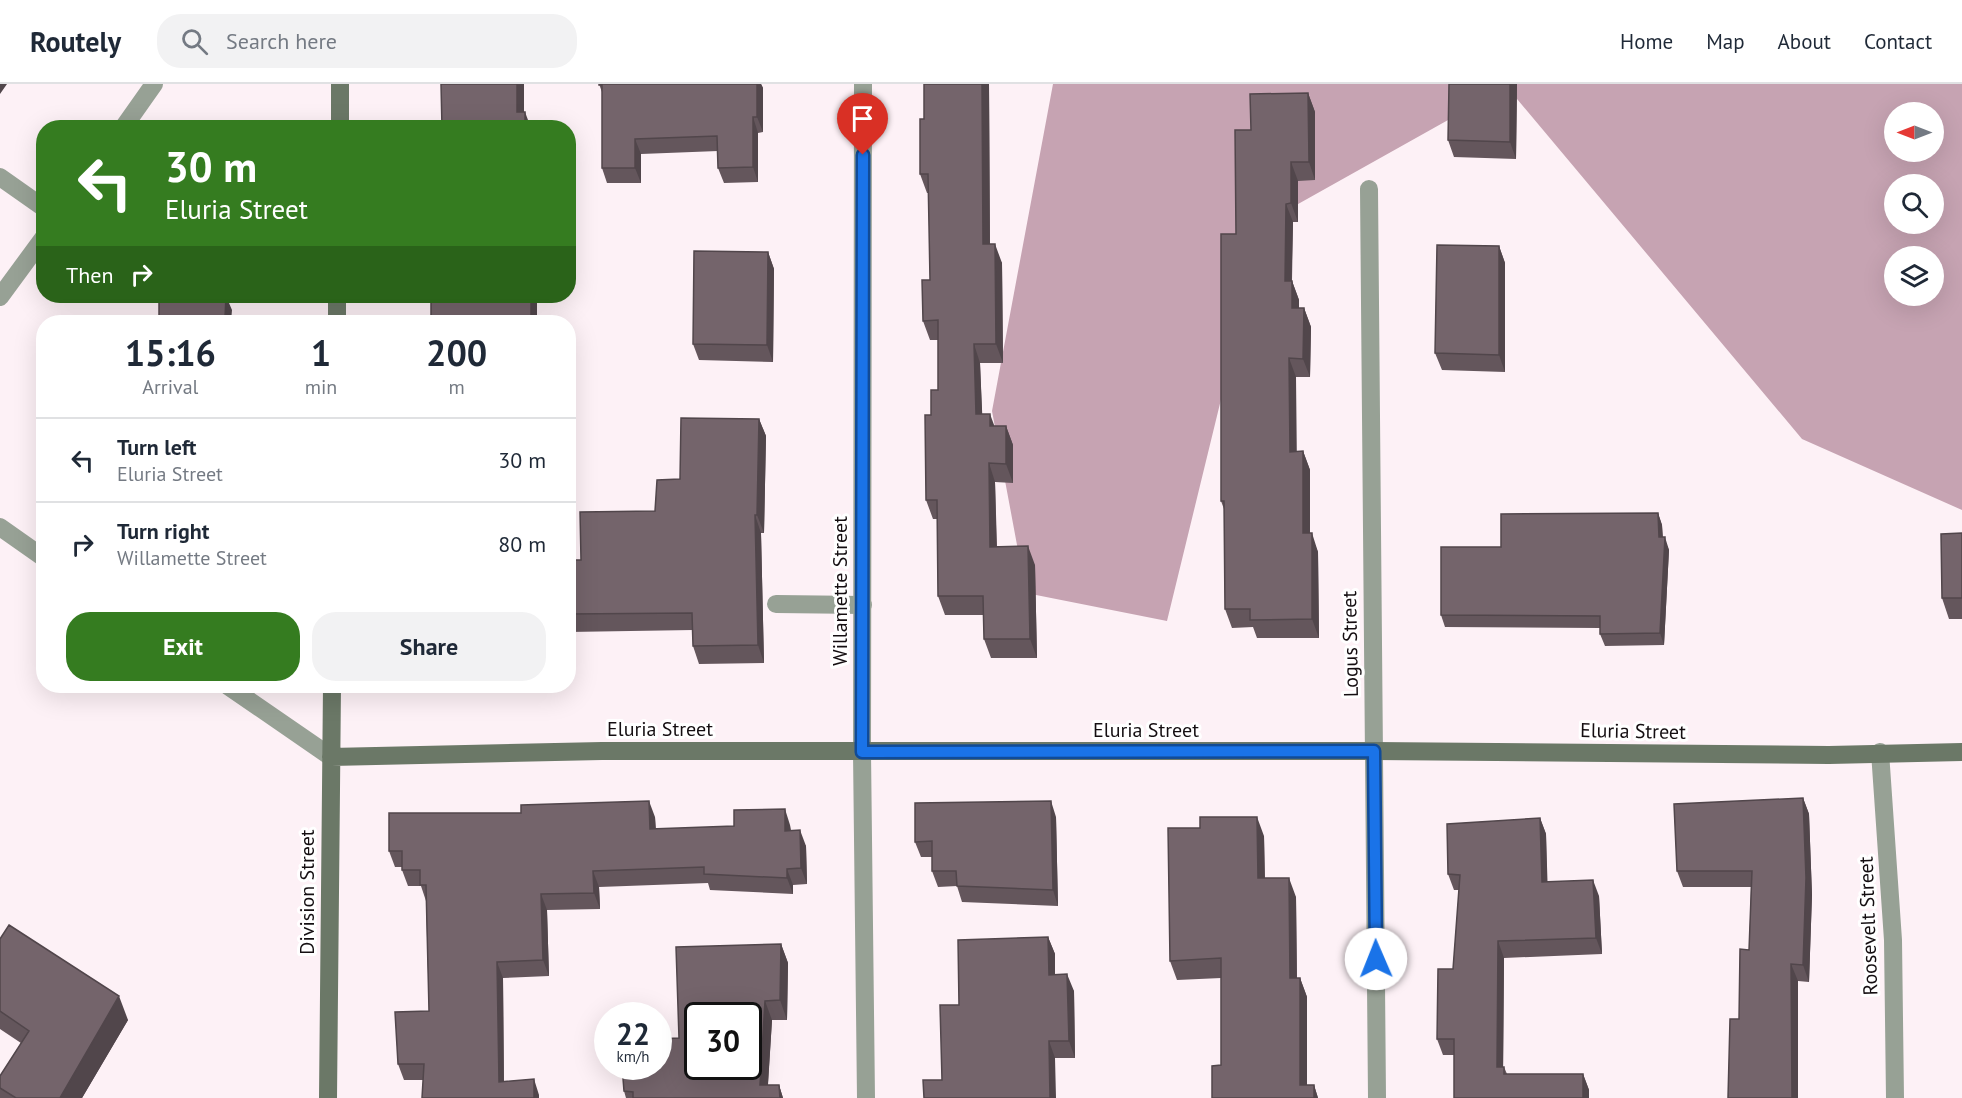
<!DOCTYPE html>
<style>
body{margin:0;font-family:"PT Sans",sans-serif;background:#f2f2f3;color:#1f2937;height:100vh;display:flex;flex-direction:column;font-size:22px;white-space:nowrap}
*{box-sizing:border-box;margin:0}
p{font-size:20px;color:#747a83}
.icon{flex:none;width:33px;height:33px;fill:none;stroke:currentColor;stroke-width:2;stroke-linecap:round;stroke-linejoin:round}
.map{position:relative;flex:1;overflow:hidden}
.sheet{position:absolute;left:36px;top:231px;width:540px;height:378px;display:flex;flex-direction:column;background:#fff;border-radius:24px;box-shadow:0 6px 24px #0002}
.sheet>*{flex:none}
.guide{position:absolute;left:36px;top:36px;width:540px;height:183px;border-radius:24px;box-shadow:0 6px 24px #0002;background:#357c20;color:#fff;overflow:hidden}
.needle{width:39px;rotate:270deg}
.controls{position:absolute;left:1884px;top:18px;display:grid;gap:12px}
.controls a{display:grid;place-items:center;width:60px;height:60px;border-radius:50%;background:#fff;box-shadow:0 6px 24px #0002;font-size:30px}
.speed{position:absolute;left:594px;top:918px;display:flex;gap:12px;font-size:30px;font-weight:700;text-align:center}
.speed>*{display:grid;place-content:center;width:78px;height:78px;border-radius:50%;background:#fff;box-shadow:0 6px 24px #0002;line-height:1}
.speed small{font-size:15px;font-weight:400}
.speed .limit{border:3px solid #111;border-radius:9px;background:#fff;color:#111}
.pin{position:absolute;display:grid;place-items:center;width:51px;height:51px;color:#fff;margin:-62px -26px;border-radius:50% 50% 50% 0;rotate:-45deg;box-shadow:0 0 6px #0007}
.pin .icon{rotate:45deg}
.me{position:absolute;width:66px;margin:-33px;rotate:359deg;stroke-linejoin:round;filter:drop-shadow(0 0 4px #0008)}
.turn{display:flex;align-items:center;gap:21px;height:126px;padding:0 30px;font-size:27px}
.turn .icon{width:78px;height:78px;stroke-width:2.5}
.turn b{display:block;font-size:42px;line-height:51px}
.then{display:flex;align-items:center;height:57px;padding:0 30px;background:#0003;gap:12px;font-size:22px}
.eta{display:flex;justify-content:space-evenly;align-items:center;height:102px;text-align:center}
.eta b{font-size:36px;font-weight:700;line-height:42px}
.button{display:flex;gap:12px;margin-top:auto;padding:12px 30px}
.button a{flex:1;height:69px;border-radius:24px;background:#357c20;color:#fff;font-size:24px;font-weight:700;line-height:69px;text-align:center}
.button a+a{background:#f2f2f3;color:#1f2937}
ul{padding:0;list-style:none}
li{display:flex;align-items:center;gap:18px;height:84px;padding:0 30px;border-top:2px solid #e0e1e3}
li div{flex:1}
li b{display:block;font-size:22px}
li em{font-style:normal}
header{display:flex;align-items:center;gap:36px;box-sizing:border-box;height:84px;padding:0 30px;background:#fff;border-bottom:2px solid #e0e1e3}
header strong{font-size:28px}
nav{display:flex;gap:33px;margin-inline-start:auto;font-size:21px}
.search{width:420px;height:54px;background:#f2f2f3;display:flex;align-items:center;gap:15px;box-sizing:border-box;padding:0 21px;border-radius:24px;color:#747a83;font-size:22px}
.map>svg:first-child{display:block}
.forest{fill:#c6a3b2;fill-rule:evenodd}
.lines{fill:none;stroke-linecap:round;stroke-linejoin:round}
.lane{stroke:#97a195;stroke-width:18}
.street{stroke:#97a195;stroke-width:18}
.secondary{stroke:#6b7867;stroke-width:18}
.wall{fill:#64565c}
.shaded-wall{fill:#51464b}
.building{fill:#74646b;stroke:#51464b;stroke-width:1.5;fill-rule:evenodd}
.route-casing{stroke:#114b97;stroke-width:15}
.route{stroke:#1a73e8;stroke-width:10}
.labels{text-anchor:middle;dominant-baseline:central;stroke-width:6;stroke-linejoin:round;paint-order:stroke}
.street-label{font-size:20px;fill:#140e11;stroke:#fff}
</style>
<header>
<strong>Routely</strong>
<div class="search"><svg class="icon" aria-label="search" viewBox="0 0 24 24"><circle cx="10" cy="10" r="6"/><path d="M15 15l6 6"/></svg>Search here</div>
<nav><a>Home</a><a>Map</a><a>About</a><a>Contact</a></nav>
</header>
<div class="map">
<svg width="1962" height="1014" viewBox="0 0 1962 1014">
<rect width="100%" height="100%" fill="#fdf1f6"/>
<!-- forest -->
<path class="forest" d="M1053 0H1962V426L1802 355 1507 3 1264 139 1167 537 1026 509 992 327ZM1894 28H1934V68H1894ZM1894 100H1934V140H1894ZM1894 172H1934V212H1894Z"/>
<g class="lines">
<!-- lane -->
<path class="lane" d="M0 93 44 124
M776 520 863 521"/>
<!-- street -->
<path class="street" d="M863 0 862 668 866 1014
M123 44 154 0
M1369 105 1377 1014
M0 213 44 153
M0 443 44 474
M228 602 331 673
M1880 668 1893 856 1895 1014"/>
<!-- secondary -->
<path class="secondary" d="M340 44V0
M337 238V212
M331 673 602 667H1374L1829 671 1962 668
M328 1014 332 602"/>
</g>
<!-- wall -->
<path class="wall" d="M599 0H761L763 4V48L758 49V98L724 99 718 84V67L641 70V99H607L602 84V8Z
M924 0H989L990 160 1002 179 1003 279H980L982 330 994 342H1006L1013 361V399L995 398 997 462 1035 481 1037 574H991L984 555V531H945L938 512 937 435H933L926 416 931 331 938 306V256H930L923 237 930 196 929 109H927L920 90 924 35Z
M1449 0H1517L1516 75 1454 73 1448 56Z
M1308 9 1315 28V96L1298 97V138H1293L1292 197 1299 216V224H1304L1311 243 1310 293H1296V368L1303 367 1310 386V449L1318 468 1319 554H1257L1253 543 1232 544 1225 525 1224 425 1221 417 1236 150 1251 46Z
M1499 162 1505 179V288L1442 286 1435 269Z
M768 168 774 185 773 278 699 276 693 260Z
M433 212H551V218L537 219V238H431Z
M759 335 766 352 764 449H761L764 579 699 580 693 562V546L568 548V476H581L655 427 680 395Z
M1658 429 1662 441 1663 453 1669 466 1664 561 1605 562 1600 550V544L1445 543 1441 531 1501 463Z
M1962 449V535H1949L1942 514Z
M1803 714 1809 730 1812 811 1809 898 1798 897V1014H1728L1739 935 1749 866 1751 803H1683L1677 787Z
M655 733 656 745 790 741 791 746 806 762 807 800 793 801V810L710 806 708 799 599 803 600 825 547 826 549 892 503 894 504 998 539 1011V1014L423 996H404L398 980 429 927 426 817 421 802H408L402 786V783H395L389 767Z
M1056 733 1058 822 962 818 957 802 938 803 932 787V773H921L915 758Z
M1540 734 1546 750 1547 797 1599 812 1602 870 1504 874 1503 983H1504L1507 990H1583L1589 1006V1014H1454V971H1443L1437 955 1453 885 1459 806H1454L1448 790Z
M1264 752 1265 794 1296 813 1297 894H1300L1307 913V1001H1314L1318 1014H1212L1221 981V894L1177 896 1170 877Z
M1048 853 1055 870V891L1074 907 1075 974H1055L942 996 959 921Z
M0 855 128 936 82 1014H0V992L21 959 0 945Z
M781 860 788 879 787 936H772L768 1001H779L783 1014H626L624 1007 679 954Z"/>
<!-- shaded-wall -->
<path class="shaded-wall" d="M0 0H7L0 10Z
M517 0H524V44L517 28Z
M757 0H761L763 4V48L757 33Z
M982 0H989L990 179 983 160Z
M1510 0H1517L1516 75 1510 58Z
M1308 9 1315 28V96L1309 78Z
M525 28 531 44H525Z
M753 33 758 49V98L753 83Z
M635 55 641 70V99L635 84Z
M1291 78 1298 97V138L1291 119Z
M1286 120 1293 138 1291 216 1285 197Z
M995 160 1002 179 1003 279 996 260Z
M1499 162 1505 179V288L1499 271Z
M768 168 774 185 773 278 767 261Z
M1292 197 1299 216V243L1292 224Z
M226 212 232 226 231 238 225 234Z
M531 212H534L537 219V238H531Z
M1304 224 1311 243 1310 293 1303 275Z
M974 260 980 279 983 348 976 330Z
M1289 274 1296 293 1297 387 1290 368Z
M990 330 997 349 990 342Z
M759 335 766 352 764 449 757 431Z
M1006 342 1013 361V399L1006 380Z
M1303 367 1310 386V468L1303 449Z
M989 379 995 398 997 482 990 463Z
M1658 429 1662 441 1663 466 1659 453Z
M755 431 761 449 764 579 758 561Z
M1312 449 1318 468 1319 554 1312 535Z
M1665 453 1669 466 1664 561 1660 549Z
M1028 462 1035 481 1037 574 1030 555Z
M1803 714 1809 730 1812 811 1809 898 1803 881Z
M649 717 655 733 656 761 650 745Z
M1051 717 1056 733 1058 822 1053 806Z
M785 725 790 741 791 763 785 747Z
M1257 733 1264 752 1265 813 1258 794Z
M1540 734 1546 750 1548 814 1542 798Z
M800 746 806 762 807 800 801 784Z
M787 785 793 801V810L787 794Z
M593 787 599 803 600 825 594 809Z
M1289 794 1296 813 1297 913 1290 894Z
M1593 796 1599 812 1602 870 1596 854Z
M541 810 547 826 549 892 543 876Z
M1048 853 1055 870V908L1049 891Z
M1498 857 1504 874 1503 999 1497 983Z
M781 860 788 879 787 936 780 916Z
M497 878 503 894 504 1014 499 998Z
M1791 880 1798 897V1014H1792Z
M1067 890 1074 907 1075 974 1069 957Z
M1300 894 1307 913V1014L1300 1001Z
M119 912 128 936 82 1014H60Z
M765 917 772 936 767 1014 760 1001Z
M1049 957 1055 974 1056 1014H1050Z
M1583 990 1589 1006V1014H1583Z
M534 995 539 1011V1014H534Z
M779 1001 783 1014H780Z
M1314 1001 1318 1014H1314Z"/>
<!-- building -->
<path class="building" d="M441 0H517V28H525V44H442Z
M599 0H757V33H753V83L718 84 717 52 635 55V84H602V1H599Z
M924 0H982L983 160H995L996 260H974L976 330H990V342H1006V380L989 379 990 463 1028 462 1030 555H984L983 512H938L937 416H926L925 331H931V306H938V236L923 237 922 196H930L928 90H920V35H924Z
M1449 0H1510V58L1448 56Z
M1308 9 1309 78H1291V119L1286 120 1285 197H1292V224H1304L1303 275 1289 274 1290 368 1303 367V449H1312V535L1250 536V525H1225L1224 417H1221V150H1236L1235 46H1251L1250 10Z
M1437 161 1499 162V271L1435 269Z
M694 167 768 168 767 261 693 260Z
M159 212H226L225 234 239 235V238H159Z
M433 212H531V238H431V215H434Z
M681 334 759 335 757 431H755L758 561 693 562 692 529 568 530V476H581L580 428 655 427 657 396 680 395Z
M1658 429 1659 453H1665L1660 549 1600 550V532L1441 531V463H1501V430Z
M1962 449V514H1942L1941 450Z
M1803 714 1806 794 1803 881 1791 880 1792 1014H1728L1730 935H1739L1740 865 1749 866 1752 787H1677L1674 720Z
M649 717 650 745 734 742V726L785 725V747L800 746 801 784 787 785V794L704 790V783L593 787 594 809 541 810 543 876 497 878 499 998 534 995V1014H422L424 980H398L395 928 429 927 426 801H420V786H402V767H389V729H521V721Z
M1051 717 1053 806 957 802 956 787H932V757L915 758V719Z
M1200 733H1257L1258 794H1289L1290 894H1300V1001H1314V1014H1212V982L1221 981V874L1170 877 1168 744H1200Z
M1540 734 1542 798 1593 796 1596 854 1498 857 1497 983H1504V990H1583V1014H1454V955H1437L1438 885H1453L1460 791 1448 790 1447 740Z
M9 841 119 912 60 1014H16L0 1004V992L29 947 0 927V855Z
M1048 853 1049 891 1067 890 1069 957H1049L1050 1014H924L923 996H942L940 921H959L958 856Z
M781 860 780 916 765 917 760 1001H779L780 1014H633V1008L624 1007 622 982H658V955L679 954 676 863ZM698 932H748V982H698Z"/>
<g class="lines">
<defs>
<path id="route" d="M863 71 862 668 1374 667 1376 875"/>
</defs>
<!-- route casing -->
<use href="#route" class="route-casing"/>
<!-- route -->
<use href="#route" class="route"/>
</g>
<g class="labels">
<!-- street labels -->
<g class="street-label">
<text transform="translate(840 507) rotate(-90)">Willamette Street</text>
<text transform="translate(1350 560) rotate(-91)">Logus Street</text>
<text x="660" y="645">Eluria Street</text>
<text x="1146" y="646">Eluria Street</text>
<text transform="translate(1633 647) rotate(1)">Eluria Street</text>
<text transform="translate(307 808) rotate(-90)">Division Street</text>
<text transform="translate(1868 842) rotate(-92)">Roosevelt Street</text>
</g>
</g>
</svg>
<div class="controls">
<a><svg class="needle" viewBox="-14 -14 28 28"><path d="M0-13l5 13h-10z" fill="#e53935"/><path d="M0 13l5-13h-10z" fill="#747a83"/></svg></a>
<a><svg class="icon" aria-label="search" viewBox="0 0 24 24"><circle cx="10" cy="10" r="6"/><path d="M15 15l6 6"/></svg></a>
<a><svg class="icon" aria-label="layers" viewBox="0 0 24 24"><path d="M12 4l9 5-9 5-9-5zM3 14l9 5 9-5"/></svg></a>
</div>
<div class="speed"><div>22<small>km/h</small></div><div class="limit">30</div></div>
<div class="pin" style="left:863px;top:71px;background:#d93025"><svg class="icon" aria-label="arrive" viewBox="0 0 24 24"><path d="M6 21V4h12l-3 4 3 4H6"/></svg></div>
<svg class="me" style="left:1376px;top:875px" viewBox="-20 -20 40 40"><circle r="19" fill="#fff"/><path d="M0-13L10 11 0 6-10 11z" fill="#1a73e8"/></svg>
<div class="guide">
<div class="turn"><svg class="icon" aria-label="left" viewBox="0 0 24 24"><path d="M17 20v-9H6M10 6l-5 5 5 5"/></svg><div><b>30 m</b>Eluria Street</div></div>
<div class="then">Then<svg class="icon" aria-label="right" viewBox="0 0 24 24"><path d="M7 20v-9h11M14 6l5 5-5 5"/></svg></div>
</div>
<section class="sheet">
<div class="eta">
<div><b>15:16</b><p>Arrival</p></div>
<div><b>1</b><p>min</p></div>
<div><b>200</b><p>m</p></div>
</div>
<ul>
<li><svg class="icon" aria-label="left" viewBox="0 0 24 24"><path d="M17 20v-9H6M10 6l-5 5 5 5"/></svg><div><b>Turn left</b><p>Eluria Street</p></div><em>30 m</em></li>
<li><svg class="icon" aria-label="right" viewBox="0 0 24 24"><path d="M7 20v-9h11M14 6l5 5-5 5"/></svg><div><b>Turn right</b><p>Willamette Street</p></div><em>80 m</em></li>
</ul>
<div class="button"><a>Exit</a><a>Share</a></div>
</section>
</div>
